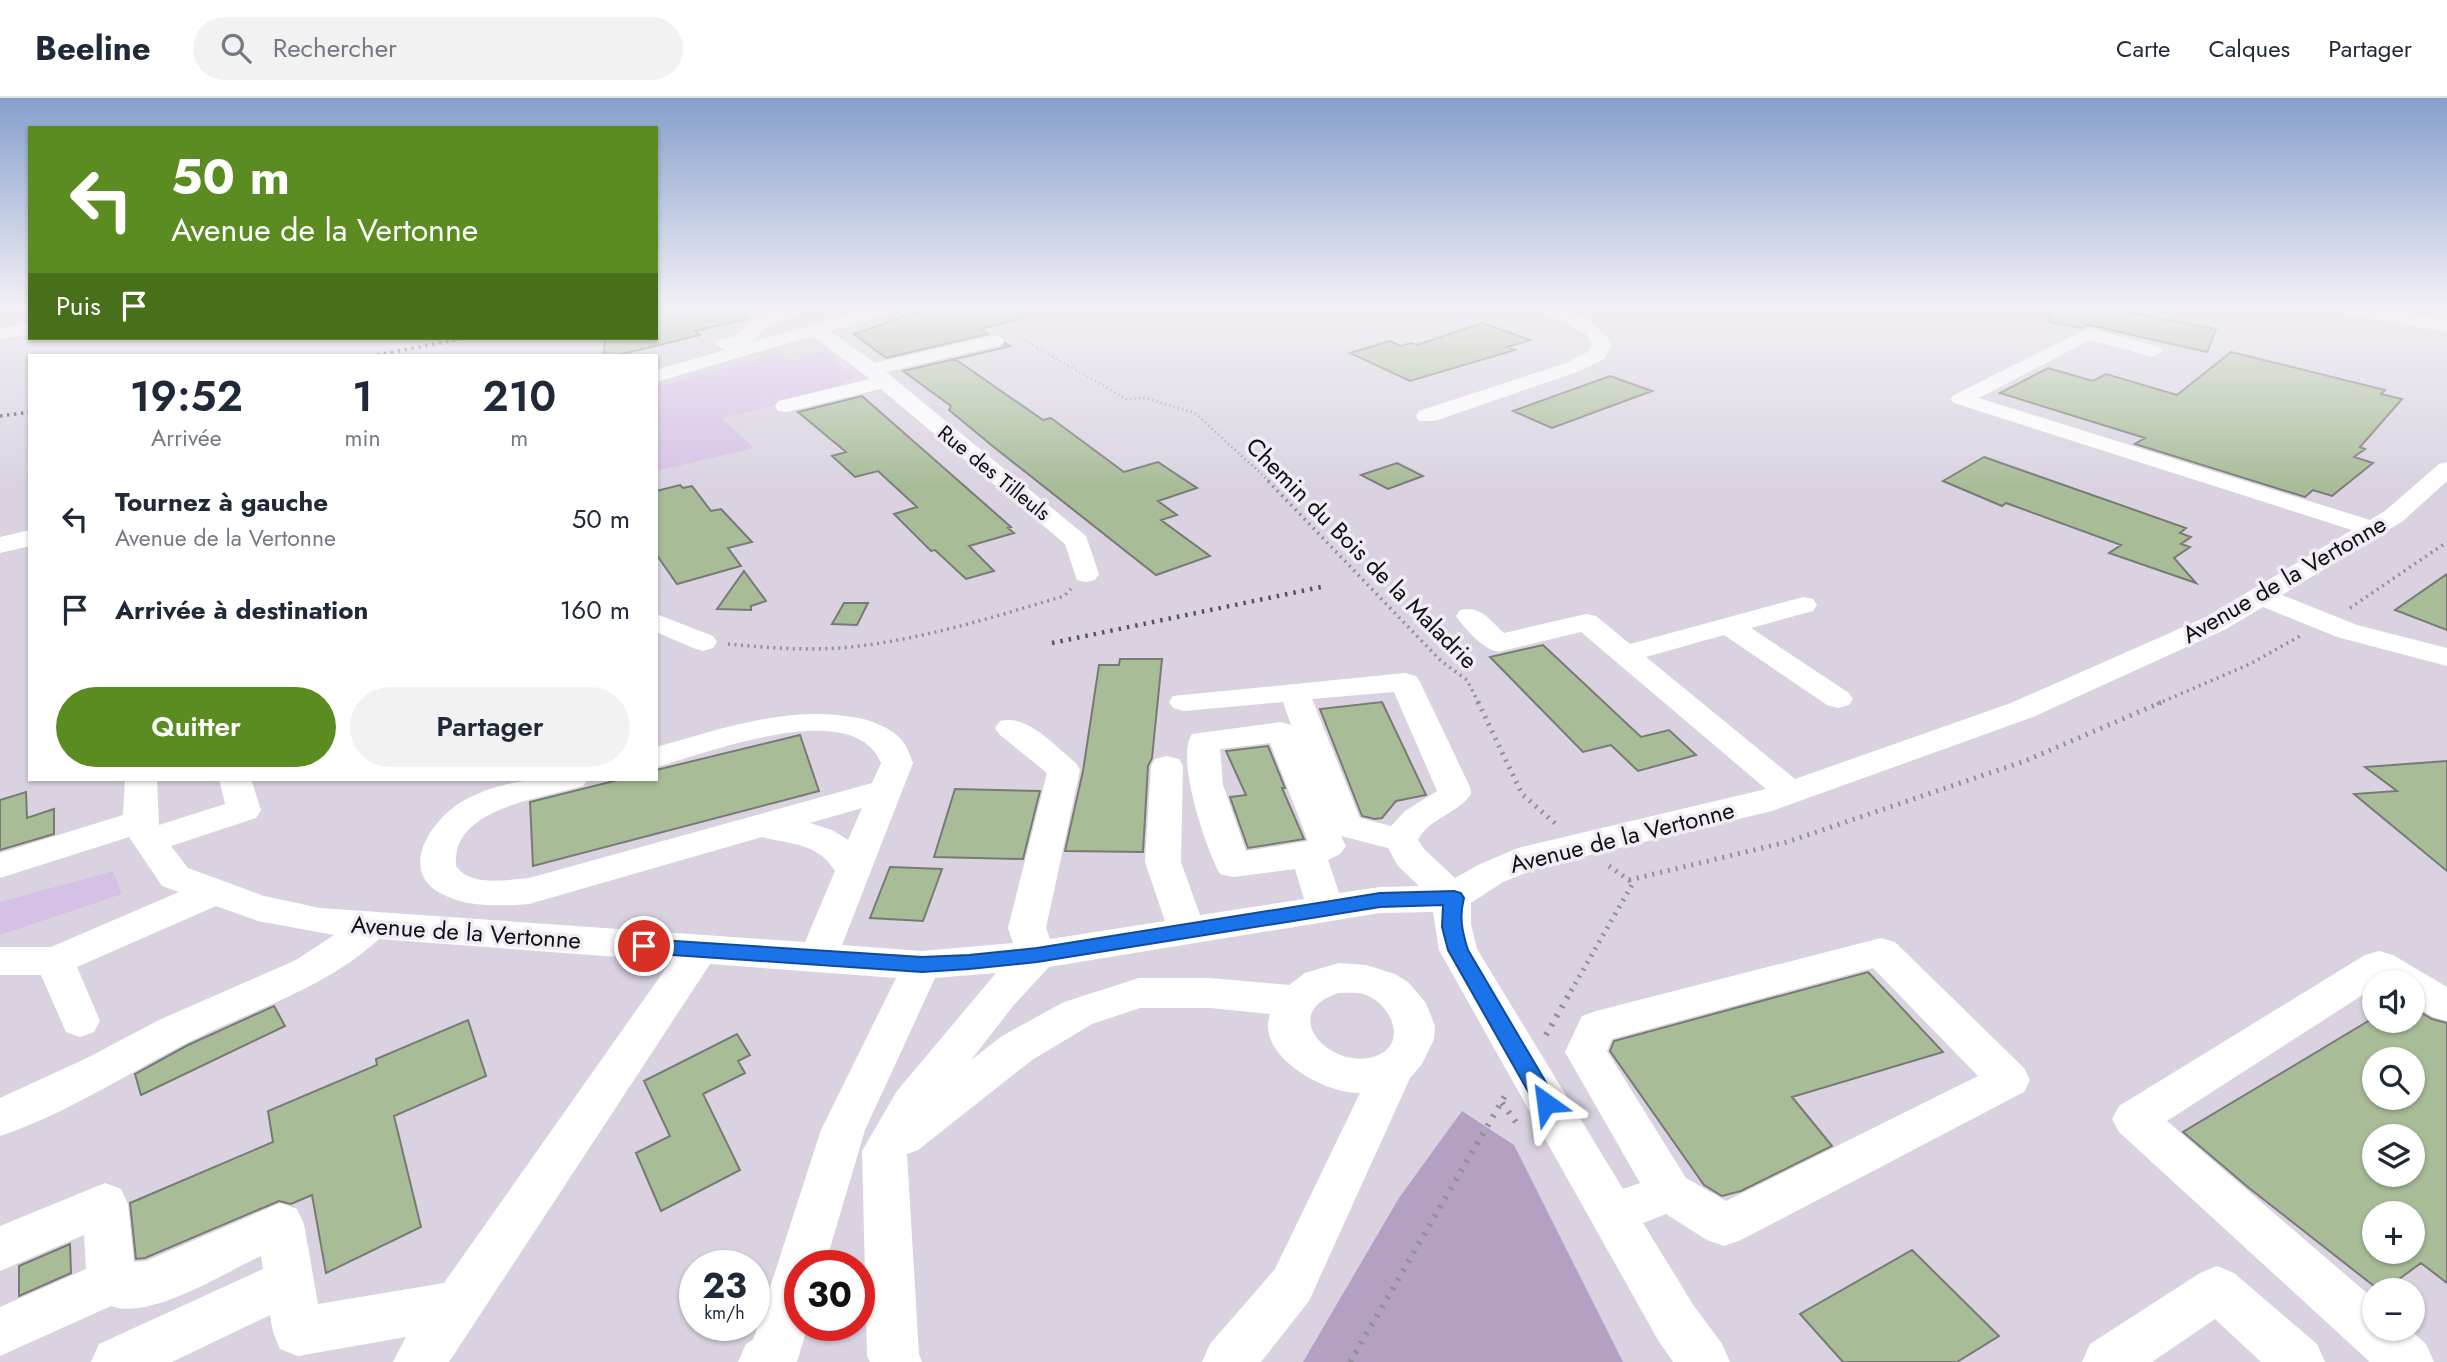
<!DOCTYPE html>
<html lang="fr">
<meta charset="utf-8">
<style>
body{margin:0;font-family:Jost,sans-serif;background:#f2f2f3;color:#1f2937;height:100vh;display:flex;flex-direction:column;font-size:26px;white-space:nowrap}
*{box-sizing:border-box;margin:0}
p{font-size:23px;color:#747a83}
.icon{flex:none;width:38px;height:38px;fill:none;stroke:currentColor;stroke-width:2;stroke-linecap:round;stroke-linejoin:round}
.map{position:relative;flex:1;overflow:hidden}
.drawer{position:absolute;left:28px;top:256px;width:630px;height:427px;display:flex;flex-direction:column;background:#fff;border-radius:0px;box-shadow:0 2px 5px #0004}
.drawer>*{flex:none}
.top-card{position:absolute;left:28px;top:28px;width:630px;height:214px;border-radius:0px;box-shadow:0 2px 5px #0004;background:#5b8c21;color:#fff;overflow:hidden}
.buttons{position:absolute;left:2362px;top:872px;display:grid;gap:14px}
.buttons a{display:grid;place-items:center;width:63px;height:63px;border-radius:50%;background:#fff;box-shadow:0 2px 5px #0004;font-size:35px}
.speed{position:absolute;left:679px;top:1152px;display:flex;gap:14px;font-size:35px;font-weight:700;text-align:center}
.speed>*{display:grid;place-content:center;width:91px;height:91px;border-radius:50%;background:#fff;box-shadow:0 2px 5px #0004;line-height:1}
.speed small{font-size:18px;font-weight:400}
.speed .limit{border:10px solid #d22;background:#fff;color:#111}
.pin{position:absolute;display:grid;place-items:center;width:60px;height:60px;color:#fff;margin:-30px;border:4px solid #fff;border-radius:50%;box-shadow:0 2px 7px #0007}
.me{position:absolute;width:77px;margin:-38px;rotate:329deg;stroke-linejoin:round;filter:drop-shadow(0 0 5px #0008)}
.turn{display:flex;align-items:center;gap:24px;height:147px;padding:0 28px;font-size:32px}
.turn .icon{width:91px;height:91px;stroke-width:2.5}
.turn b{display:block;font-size:49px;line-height:60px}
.then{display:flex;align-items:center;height:66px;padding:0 28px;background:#0003;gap:14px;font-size:26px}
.eta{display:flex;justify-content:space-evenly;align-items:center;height:119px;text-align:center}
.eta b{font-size:42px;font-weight:600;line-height:49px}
.cta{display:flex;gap:14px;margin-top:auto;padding:14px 28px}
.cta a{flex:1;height:80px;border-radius:42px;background:#5b8c21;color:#fff;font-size:28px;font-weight:600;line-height:80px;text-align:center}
.cta a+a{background:#f2f2f3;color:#1f2937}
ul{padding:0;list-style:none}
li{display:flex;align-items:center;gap:21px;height:91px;padding:0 28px}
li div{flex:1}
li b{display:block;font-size:26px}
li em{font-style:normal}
header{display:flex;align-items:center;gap:42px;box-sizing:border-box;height:98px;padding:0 35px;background:#fff;border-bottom:2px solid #e0e1e3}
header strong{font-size:33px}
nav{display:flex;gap:38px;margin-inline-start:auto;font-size:24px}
.search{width:490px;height:63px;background:#f2f2f3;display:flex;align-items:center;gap:18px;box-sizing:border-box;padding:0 24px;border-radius:38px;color:#747a83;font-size:26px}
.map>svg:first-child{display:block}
.built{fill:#dad2e1;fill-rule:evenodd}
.green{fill:#d5c1e6}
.forest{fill:#b3a0c3}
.building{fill:#a8bc98;stroke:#777b74;stroke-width:2;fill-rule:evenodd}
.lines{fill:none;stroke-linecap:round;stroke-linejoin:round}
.path-far3{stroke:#928f95;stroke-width:2.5;stroke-dasharray:1 3.5;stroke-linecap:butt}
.path-far2{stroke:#928f95;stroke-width:3.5;stroke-dasharray:2 4.5;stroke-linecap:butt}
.path-far1{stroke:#928f95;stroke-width:5;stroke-dasharray:2 6;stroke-linecap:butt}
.path{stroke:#928f95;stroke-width:6;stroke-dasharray:2.5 8;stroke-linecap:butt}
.minor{fill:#fff;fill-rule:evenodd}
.rail-far1{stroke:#575559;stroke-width:3.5;stroke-dasharray:2.5 4.5;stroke-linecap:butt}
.rail{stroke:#575559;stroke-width:4.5;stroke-dasharray:2.5 6;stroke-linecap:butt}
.route{fill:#1a73e8;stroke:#114b97;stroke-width:2}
.labels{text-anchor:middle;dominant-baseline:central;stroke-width:7;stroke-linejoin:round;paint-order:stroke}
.far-street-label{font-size:21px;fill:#111012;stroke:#f1ecf5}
.street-label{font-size:24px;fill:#111012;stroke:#f1ecf5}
</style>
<header>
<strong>Beeline</strong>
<div class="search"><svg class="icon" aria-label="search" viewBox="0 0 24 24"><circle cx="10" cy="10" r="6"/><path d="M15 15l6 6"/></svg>Rechercher</div>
<nav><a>Carte</a><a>Calques</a><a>Partager</a></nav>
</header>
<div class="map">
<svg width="2447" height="1264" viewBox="0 0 2447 1264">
<rect width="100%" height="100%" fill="#e4dfe8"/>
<!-- built -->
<path class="built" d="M0 212H30V240H656V212H2447V1264H0ZM30 257H656V681H30ZM2375 884H2413V922H2375ZM2375 961H2413V999H2375ZM2375 1038H2413V1076H2375ZM2375 1115H2413V1153H2375ZM695 1167H754V1227H695ZM800 1167H859V1227H800ZM2375 1192H2413V1230H2375Z"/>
<!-- green -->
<path class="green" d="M821 253 855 278 830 294 722 320 754 350 656 373V289L772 257 797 262Z
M113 773 122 796 0 837V804Z"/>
<!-- forest -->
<path class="forest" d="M1462 1013 1514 1047 1623 1264H1303L1399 1100Z"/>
<!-- building -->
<path class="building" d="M656 212H745L746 221 695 233 700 237 618 257H604L605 240H656Z
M922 212H1022L1023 220 980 231 988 236 886 260 854 236Z
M2050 212H2116L2216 231 2207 254 2089 227 2082 230 2049 224Z
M1482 225 1530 242 1507 249 1515 252 1410 283 1350 255 1390 243 1401 248 1411 245 1417 247Z
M1005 245 1010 248 955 261 1043 322 1051 320 1124 374 1158 364 1197 390 1158 403 1177 417 1161 422 1210 458 1156 477 995 350 949 312 951 308 903 273 1002 250Z
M2231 254 2385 292 2381 296 2402 301 2360 349 2365 351 2354 359 2373 365 2332 398 2313 392 2305 399 2135 346 2145 340 2000 295 2048 270 2093 283 2106 276 2177 297Z
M1610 278 1652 293 1552 330 1513 313Z
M862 298 1011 429 1008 430 1014 435 969 448 994 473 966 481 935 452 931 453 894 416 917 409 878 373 855 379 832 358 846 354 798 314Z
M1984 359 2186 430 2180 435 2191 439 2181 446 2190 449 2174 460 2196 485 2109 455 2121 447 2006 405 2002 408 1943 383Z
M1397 365 1423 378 1388 391 1361 377Z
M680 387 683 390 692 388 711 413 721 411 752 444 728 450 741 468 677 486 656 456V393Z
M744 473 766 503 751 508V512L717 511Z
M2447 476V532L2395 512Z
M844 505H868L857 527 832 526Z
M1543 547 1641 639 1669 632 1696 657 1638 673 1611 647 1583 654 1490 559Z
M1120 561H1162L1152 660 1148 668 1143 754 1065 753 1083 673 1099 567H1119Z
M1382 604 1426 697 1396 703 1382 720 1375 721 1362 718 1320 611Z
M800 637 819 693 533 768 530 704 622 681H656V672Z
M1268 648 1285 690H1282L1304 741 1248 750 1230 699 1246 697 1226 653Z
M2447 663V773L2354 696 2397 693 2365 669Z
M955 691 1040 693 1023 761 934 759Z
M26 694 27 720 54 711V736L0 752V702Z
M890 769 942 771 923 823 870 820Z
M1868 874 1943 954 1792 999 1832 1048 1741 1093 1722 1098 1704 1087 1610 953 1614 943Z
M274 908 285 928 141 997 135 976 188 947Z
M2413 910 2432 921 2447 925V1185L2421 1165 2384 1192H2379L2249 1090 2183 1034 2375 919V922H2413ZM2375 961H2413V999H2375ZM2375 1038H2413V1076H2375ZM2375 1115H2413V1153H2375Z
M468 922 486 978 394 1018 421 1129 326 1175 312 1097 291 1106 279 1103 145 1160 136 1161 130 1105 273 1044 268 1013 377 967 376 961Z
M737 936 750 957 738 963 745 975 703 996 740 1072 661 1113 636 1055 670 1038 644 983Z
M70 1146 71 1175 19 1198V1168Z
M1912 1152 1999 1238 1957 1264H1843L1800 1216Z"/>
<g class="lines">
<!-- path-far3 -->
<path class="path-far3" d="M968 212 990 224
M1017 238 1128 302 1142 299 1195 315 1270 384"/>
<!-- path-far2 -->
<path class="path-far2" d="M1268 383 1441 563 1467 582 1479 606
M2350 510 2447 444
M728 546C769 550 810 553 851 549 924 541 994 519 1064 498L1071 491
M2157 606 2250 566 2300 538"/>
<!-- path-far1 -->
<path class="path-far1" d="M1478 604 1522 696 1558 728
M1629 782 1787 744 2025 663 2162 604
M1571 893 1633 785 1609 768"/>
<!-- path -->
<path class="path" d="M1546 937 1572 891
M1502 1005 1516 1024
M1350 1264 1506 996"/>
<!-- minor -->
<path class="minor" d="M775 212H802L799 216 769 227 752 244 861 212H891L888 216 830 233 875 265 994 237 1001 239 1004 243 1001 247 886 274 1086 438 1099 476 1095 482 1086 484 1077 482 1065 446 881 291 786 314 778 313 775 308 778 303 870 281 813 238 656 284V272L725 252 715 246 718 242 736 238 755 219Z
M1541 212C1572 212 1595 219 1612 246L1604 261 1580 273 1435 323H1419L1416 318 1419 313 1566 265 1589 253 1592 246 1587 237Z
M2339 212H2384L2447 222V234L2348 217Z
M30 224V236L0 242V230Z
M2088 230 2160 249 2163 253 2153 259 2090 242 1979 300 2370 422 2385 413 2439 366 2447 364V383L2403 423 2282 497 2357 527 2447 550V568L2337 539 2263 509 2226 531 2033 619 1772 713 1540 769 1503 784 1471 805V826L1477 851 1623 1091 1640 1085 1565 954 1582 918 1596 913 1881 840 1895 844 2024 970 2030 982 2024 994 1741 1142 1724 1148 1707 1142 1666 1116 1643 1125 1694 1208 1722 1246 1730 1264H1673L1658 1242 1439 852 1433 814 1380 815 1049 869 1013 908 971 962 1002 938 1064 904 1139 880H1210L1289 887 1305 875 1339 865 1366 867 1395 876 1408 884 1426 905 1435 928 1434 941 1422 966 1410 980 1309 1203 1261 1264H1202L1210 1246 1275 1171 1360 995C1325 996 1255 958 1270 916L1210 910H1140L1092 926 1032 962 918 1052 907 1056 919 1256 922 1264H870L867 1258 862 1053 897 993 996 875 935 880 865 1032 825 1167H800V1227H808L797 1264H738L746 1246 753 1242 821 1032 896 880 710 866 449 1264H393L406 1239 298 1258 280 1251 273 1234 270 1217 172 1264H91L99 1246 263 1171 261 1158C226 1174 149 1223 111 1208L0 1258V1209L86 1171 84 1137 0 1173V1128L105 1085 121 1091 128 1106 134 1164 146 1163 280 1105 297 1111 304 1126 318 1206 444 1185 671 863 379 841C323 892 253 911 187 945 125 977 66 1016 0 1038V1000L87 960 159 922 296 862 334 837 258 823 216 808 77 869 100 923 94 934 80 939 66 934 41 877H0V849H51L179 794 162 788 129 739 0 780V755L123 717 125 681H157L159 727 225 706 219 681H251L261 712 256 720 171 748 188 770 264 798 320 810 805 844 835 773C817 744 791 747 762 739L529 806C501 808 466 810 440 795 397 771 433 720 463 703 502 681 545 679 588 681L583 688C548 698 480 707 461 742 456 750 456 759 456 768 470 789 507 782 529 780L872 685 881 665C853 597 707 656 656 669V649C724 630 793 605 863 621 875 624 892 631 901 641 907 648 910 657 913 665L842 847 922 853 1013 845 1008 830 1047 675 1000 637 995 630 1000 623C1028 616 1055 648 1076 665L1080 672 1046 830 1050 841 1165 823 1145 764 1151 668 1155 661 1167 658 1179 661 1183 668 1181 764 1200 817 1304 801 1295 771 1233 779 1220 776C1206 751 1175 660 1192 636L1281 624 1291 627 1283 604 1184 613 1173 610 1169 604 1173 598 1405 575 1416 578 1420 584 1470 689 1471 696C1458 716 1429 720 1418 742L1424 751 1455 780 1478 767 1518 750 1766 691 1581 534 1498 554C1482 550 1466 532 1456 518L1460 512C1480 507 1490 522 1504 535L1586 516 1596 518 1630 546 1803 499 1813 501 1817 507 1813 513 1751 530 1849 595 1853 601 1849 607 1838 610 1827 607 1724 537 1646 559 1795 681 2011 605 2206 519 2352 432 1954 305 1950 301 1954 297ZM1394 594 1437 693 1405 713 1391 728 1360 720 1312 601ZM1270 645 1308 743 1246 753 1223 687 1220 651ZM862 710 848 742 832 732 810 725ZM1341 738 1388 750 1398 768 1419 788 1380 789 1339 795 1328 762 1340 756 1346 748ZM1873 870 1978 978 1726 1103 1686 1080 1607 953 1612 941ZM1339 895C1348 895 1358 894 1366 897 1391 906 1409 946 1376 958 1330 974 1276 914 1339 895Z
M30 432V448L0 455V439Z
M656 516 713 538 717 544 713 550 703 553 693 550 656 534Z
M2379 853 2393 857 2447 889V923L2433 919 2413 907V884H2375V889L2167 1023 2375 1202V1230H2408L2426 1246 2434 1264H2370L2119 1034 2112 1021 2119 1008 2365 857Z
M2217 1168 2234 1175 2317 1246 2325 1264H2261L2215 1221 2152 1264H2082L2090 1246 2200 1175Z"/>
<!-- rail-far1 -->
<path class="rail-far1" d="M377 257 466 240
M0 318 30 314"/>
<!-- rail -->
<path class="rail" d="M1052 545 1321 489"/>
</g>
<!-- sky -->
<linearGradient id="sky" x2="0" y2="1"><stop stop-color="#869fcc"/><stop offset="0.54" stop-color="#f3f1f5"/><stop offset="1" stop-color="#f3f1f5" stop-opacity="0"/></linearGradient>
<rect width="2447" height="389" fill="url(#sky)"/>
<!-- route -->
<path class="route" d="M1454 793 1461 795 1464 800C1459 819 1462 833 1468 852L1554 998 1557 1005 1554 1011 1546 1014 1538 1011 1448 852 1442 829 1443 807 1380 809 1037 864 969 871 922 874 644 855 637 853 634 848 637 843 644 841 922 859 969 857 1037 850 1380 795Z"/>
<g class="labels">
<!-- far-street labels -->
<g class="far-street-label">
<text transform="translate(994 375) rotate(39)">Rue des Tilleuls</text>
</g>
<!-- street labels -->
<g class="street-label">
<text transform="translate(1362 455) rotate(45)">Chemin du Bois de la Maladrie</text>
<text transform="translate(2284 481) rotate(-30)">Avenue de la Vertonne</text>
<text transform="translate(1622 739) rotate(-14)">Avenue de la Vertonne</text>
<text transform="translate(466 834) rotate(4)">Avenue de la Vertonne</text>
</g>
</g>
</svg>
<div class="buttons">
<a><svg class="icon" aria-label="sound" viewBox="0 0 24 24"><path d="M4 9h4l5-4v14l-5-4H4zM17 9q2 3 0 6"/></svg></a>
<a><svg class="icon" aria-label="search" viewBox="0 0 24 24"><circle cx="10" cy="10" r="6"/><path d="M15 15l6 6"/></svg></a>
<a><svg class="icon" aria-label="layers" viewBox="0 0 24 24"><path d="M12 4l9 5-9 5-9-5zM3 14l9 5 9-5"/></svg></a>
<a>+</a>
<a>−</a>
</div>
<div class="speed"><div>23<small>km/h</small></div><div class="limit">30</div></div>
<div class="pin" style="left:644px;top:848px;background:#d93025"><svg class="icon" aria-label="arrive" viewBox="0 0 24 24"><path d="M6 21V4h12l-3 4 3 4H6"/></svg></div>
<svg class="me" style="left:1546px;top:1005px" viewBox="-20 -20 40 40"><path d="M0-17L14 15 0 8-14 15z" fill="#1a73e8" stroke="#fff" stroke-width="4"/></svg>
<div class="top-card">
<div class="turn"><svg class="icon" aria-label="left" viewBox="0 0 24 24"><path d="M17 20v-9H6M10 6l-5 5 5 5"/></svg><div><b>50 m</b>Avenue de la Vertonne</div></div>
<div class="then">Puis<svg class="icon" aria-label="arrive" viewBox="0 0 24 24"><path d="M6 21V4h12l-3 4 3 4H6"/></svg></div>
</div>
<section class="drawer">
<div class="eta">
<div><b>19:52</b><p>Arrivée</p></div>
<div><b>1</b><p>min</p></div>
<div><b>210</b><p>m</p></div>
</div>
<ul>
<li><svg class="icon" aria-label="left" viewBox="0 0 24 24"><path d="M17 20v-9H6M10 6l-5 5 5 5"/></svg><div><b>Tournez à gauche</b><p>Avenue de la Vertonne</p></div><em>50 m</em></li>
<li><svg class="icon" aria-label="arrive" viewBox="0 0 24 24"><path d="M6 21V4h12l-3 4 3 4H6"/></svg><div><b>Arrivée à destination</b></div><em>160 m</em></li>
</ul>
<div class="cta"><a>Quitter</a><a>Partager</a></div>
</section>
</div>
